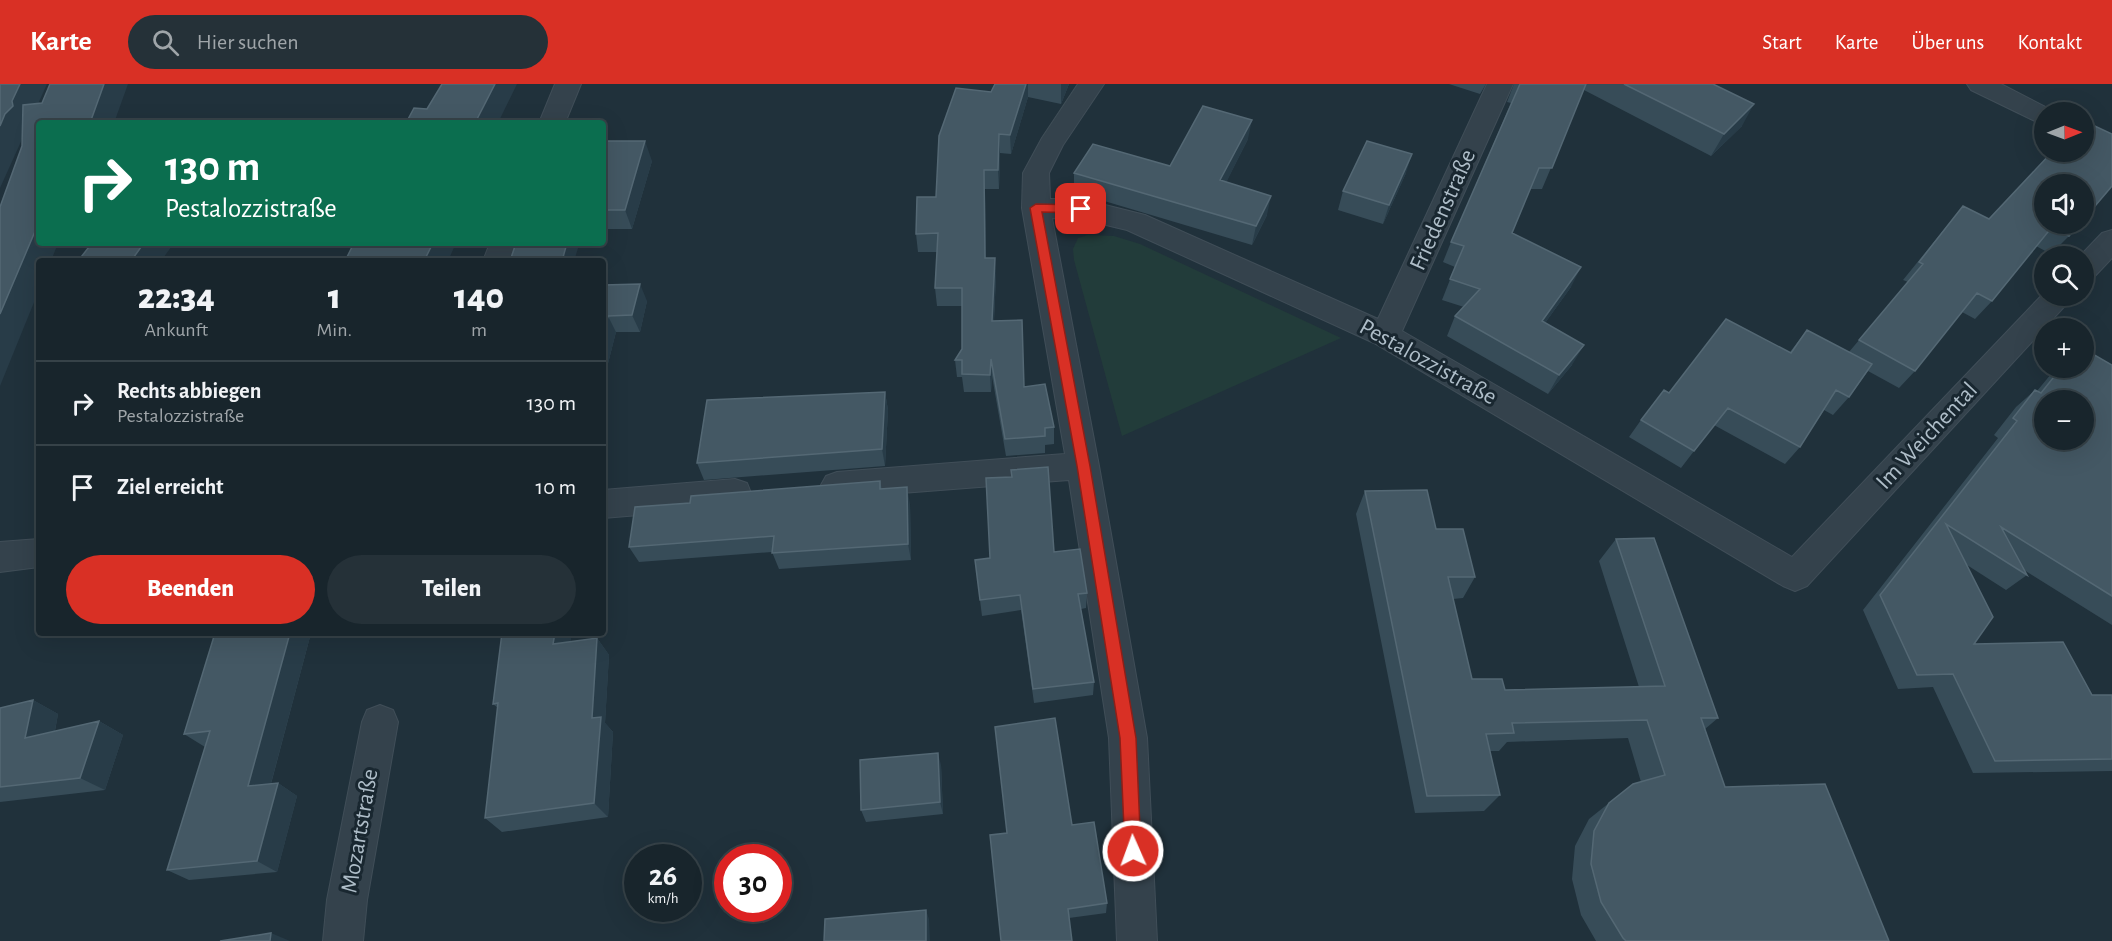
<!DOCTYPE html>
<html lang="de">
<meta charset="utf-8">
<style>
body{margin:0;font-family:"Alegreya Sans",sans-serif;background:#253138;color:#f1f3f6;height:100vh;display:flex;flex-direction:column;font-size:22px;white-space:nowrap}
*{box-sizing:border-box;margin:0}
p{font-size:20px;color:#9fa5a9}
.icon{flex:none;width:33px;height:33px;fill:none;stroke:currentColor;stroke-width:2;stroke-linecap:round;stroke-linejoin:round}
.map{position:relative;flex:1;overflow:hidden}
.side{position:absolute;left:36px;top:174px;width:570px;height:378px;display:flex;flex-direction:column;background:#18252c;border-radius:6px;box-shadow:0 6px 24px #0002,0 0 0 2px #364248}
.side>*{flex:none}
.top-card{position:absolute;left:36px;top:36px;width:570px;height:126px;border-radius:6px;box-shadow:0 6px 24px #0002,0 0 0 2px #364248;background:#0b6e4f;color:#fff;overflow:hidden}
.needle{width:39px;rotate:89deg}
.controls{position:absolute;left:2034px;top:18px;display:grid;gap:12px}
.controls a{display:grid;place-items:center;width:60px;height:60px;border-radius:50%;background:#18252c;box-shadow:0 6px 24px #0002,0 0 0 2px #364248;font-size:30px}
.speed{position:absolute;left:624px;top:760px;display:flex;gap:12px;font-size:30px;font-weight:700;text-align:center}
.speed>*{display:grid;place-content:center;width:78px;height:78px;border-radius:50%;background:#18252c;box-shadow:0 6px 24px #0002,0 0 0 2px #364248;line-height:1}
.speed small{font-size:15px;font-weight:400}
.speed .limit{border:9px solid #d22;background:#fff;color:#111}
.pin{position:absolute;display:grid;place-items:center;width:51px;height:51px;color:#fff;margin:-26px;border-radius:12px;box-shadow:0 3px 9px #0006}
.me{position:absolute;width:66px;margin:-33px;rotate:358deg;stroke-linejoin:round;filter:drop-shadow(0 0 4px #0008)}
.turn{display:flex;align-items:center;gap:21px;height:126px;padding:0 30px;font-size:27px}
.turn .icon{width:78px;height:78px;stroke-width:2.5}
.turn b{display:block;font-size:42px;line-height:51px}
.eta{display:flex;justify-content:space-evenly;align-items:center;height:102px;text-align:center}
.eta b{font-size:36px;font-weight:800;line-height:42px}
.primary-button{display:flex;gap:12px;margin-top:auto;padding:12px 30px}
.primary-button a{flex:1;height:69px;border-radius:36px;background:#d93025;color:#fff;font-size:24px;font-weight:800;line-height:69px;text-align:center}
.primary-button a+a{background:#253138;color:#f1f3f6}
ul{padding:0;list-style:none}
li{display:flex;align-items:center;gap:18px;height:84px;padding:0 30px;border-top:2px solid #364248}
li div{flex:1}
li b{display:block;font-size:22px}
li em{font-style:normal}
header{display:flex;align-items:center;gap:36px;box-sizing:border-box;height:84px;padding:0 30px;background:#d93025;color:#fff}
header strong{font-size:28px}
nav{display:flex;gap:33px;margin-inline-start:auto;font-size:21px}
.search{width:420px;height:54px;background:#253138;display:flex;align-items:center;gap:15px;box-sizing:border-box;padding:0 21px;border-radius:33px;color:#9fa5a9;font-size:22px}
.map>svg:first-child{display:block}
.green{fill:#223c3a}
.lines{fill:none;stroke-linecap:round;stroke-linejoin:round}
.street-casing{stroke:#404e58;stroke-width:2}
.street{fill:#34424c;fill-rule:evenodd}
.wall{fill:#374c58}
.shaded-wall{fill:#283c48}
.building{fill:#445864;stroke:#546874;stroke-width:1.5;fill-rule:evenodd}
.route{fill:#d93025;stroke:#8d1f18;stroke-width:1.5}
.labels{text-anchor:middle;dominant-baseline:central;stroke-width:6;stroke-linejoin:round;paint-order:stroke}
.street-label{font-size:24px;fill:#aebdc8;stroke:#192730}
</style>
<header>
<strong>Karte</strong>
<div class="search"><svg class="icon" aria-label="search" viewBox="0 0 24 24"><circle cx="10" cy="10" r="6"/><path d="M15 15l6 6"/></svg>Hier suchen</div>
<nav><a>Start</a><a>Karte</a><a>Über uns</a><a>Kontakt</a></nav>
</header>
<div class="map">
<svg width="2112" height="857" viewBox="0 0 2112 857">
<rect width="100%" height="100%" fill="#20313b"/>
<!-- green -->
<path class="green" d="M1088 151 1114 152 1140 160 1341 254 1122 352 1074 176 1073 165 1078 154Z"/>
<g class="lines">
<defs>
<path id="street" d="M555 0H581L565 39H539Z
M1078 0H1104L1063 61 1049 89 1050 115H1081L1145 131 1378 235 1487 0H1513L1402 247 1792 473 2044 209V212H2074L1807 502 1795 507 1783 502 1374 259 1127 146 1081 135 1052 134 1099 382 1147 654 1157 857H1117L1109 654 1069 396 837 414 826 410 821 401 826 392 837 388 1065 370 1022 124 1023 89 1042 54Z
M1967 0H2001L2055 28H2044V39L2035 37 1971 6Z
M2112 146V174L2094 193 2084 196V172H2080L2102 149Z
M490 159H518L511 177H483Z
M735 395 747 399 751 409 747 419 735 423 603 434V406Z
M39 455V483L0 488V458Z
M380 621 393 626 398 638 367 816 363 857H323L327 816 362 638 367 626Z"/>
</defs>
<!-- street casing -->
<use href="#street" class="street-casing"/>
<!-- street -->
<use href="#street" class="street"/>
</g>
<!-- wall -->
<path class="wall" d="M995 0H1069L1061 20 1028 13 1011 70 1000 69 999 105H985L986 174 996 192 994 237 1024 303 1054 343V360L1045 361V369L1006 372 992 292 991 308H964L962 293H957L955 276 962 265V222H937L935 204 937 168H918L916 150Z
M1449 0H1486L1480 10Z
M1514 0H1713L1742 42 1711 72 1584 6 1542 105H1530L1512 149 1571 203 1545 239 1572 281 1548 310 1447 252 1455 232 1464 223 1442 216 1455 183 1443 178 1451 158 1511 19 1507 18Z
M1248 55 1226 98 1267 131 1252 161 1074 108V89L1170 82Z
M603 57 652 77 632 145H603Z
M2052 68 2069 152 2051 170 2036 162 1992 217 1975 235 1962 228 1915 287 1899 304 1868 287 1849 313 1833 331 1824 326 1800 363 1785 380 1714 341 1681 384 1629 353 1641 336 1669 309 1790 268 1807 246 1849 268 1908 198 1903 196 1963 122 1989 135Z
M1406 89 1383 140 1338 126 1343 107Z
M603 201 647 217 640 248H616L603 299Z
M2112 281V541L2024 486 2027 491 2006 506 1967 481 1974 560 2092 611H2112V687L1973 689 1933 603 1898 605 1863 526 1998 354 1994 351 2016 323 2035 306 2037 307 2056 284H2084Z
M885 308 888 326 885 382 704 396 697 379Z
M1011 386 1054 468 1087 509 1086 524 1081 525 1094 598 1093 611 1034 619 1021 526 982 532 975 476 990 474 1011 393Z
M880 397 882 405 910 420 911 476 779 485 772 468 639 478 629 463 690 419Z
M1365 407 1436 445 1475 493 1463 514 1453 515 1472 595 1505 606 1639 603 1599 477 1616 455 1718 634 1705 645 1725 703 1889 857H1596L1581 831 1572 795 1575 762 1589 735 1609 719 1641 698 1628 654 1507 658 1499 667H1490L1500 711 1484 727 1415 729 1356 430Z
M215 549H311L271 700 278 699 297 712 277 788 189 796 167 786 205 663 184 650Z
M502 549H572L570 558 597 554 609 571 605 639 613 648 608 733 502 748 485 734 498 624 493 620Z
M33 616 58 630 55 647 99 637 123 651 105 706 0 718V624Z
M941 681 943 730 866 738 861 726Z
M1072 741 1107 819 1106 829 1069 834 1007 749Z"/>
<!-- shaded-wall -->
<path class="shaded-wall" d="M20 0H47L0 104V42Z
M104 0H128L114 39H90Z
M495 0H517L498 39H475Z
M1026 0H1028V13L1011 70 1010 51Z
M1061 0H1069L1061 20Z
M1754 20 1742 42 1711 72 1724 50Z
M1252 36 1248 55 1218 115 1220 96Z
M999 50 1000 69 999 105 998 86Z
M645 57 652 77 632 145 625 126Z
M1412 70 1406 89 1383 140 1389 121Z
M984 86 985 105 986 192 985 174Z
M1271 112 1267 131 1252 161 1256 142Z
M39 138V159H58L51 177H39V206L0 302V230Z
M144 159H174L161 177H131Z
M433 159H456L448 177H424Z
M567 159H578L579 161 574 177H562Z
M995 174 996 192 993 255 992 237Z
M1581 183 1571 203 1532 257 1542 237Z
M640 200 647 217 640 248 632 231Z
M608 232 616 248 603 299V251Z
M1584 261 1572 281 1548 310 1559 291Z
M991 275 992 292 991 308 990 291Z
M885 308 888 326 885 382 882 365Z
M907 403 910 420 911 476 908 460Z
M290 549H311L267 714 248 702Z
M555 549H572L567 577 553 560Z
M597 554 609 571 605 639 613 648 608 733 594 719 592 634Z
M33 616 58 630 51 667 25 654Z
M99 637 123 651 105 706 80 694Z
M938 669 941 681 943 730 940 718Z
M278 699 297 712 277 788 257 777Z
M926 826 929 835 930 857H926Z
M271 849 290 857H270Z"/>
<!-- building -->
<path class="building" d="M0 0H20L12 17 13 22 5 30 0 42Z
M50 0H104L90 39H39V138L0 230V123L22 62 23 21 42 19Z
M442 0H495L475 39H406L414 24 427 25Z
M995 0H1026L1010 51 999 50 998 86H984L985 174H995L992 237 1022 236 1024 303 1045 300 1054 343 1045 344V352L1005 355 991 275 990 291 962 290V276H955L962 265V204H935L938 149 916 150 917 113H936L939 52 956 4 991 8Z
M1520 0H1586L1552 84H1539L1512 149 1581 183 1542 237 1584 261 1559 291 1455 232 1480 205 1450 195 1464 162 1451 158Z
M1624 0H1713L1754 20 1724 50Z
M1203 22 1252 36 1220 96 1271 112 1256 142 1074 89 1093 60 1170 82Z
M2084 37 2112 50V102L2084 135V100H2044V140H2079L2069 152 2052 143 1992 217 1977 209 1915 287 1859 256 1923 180 1919 178 1963 122 1989 135 2052 68H2084Z
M603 57H645L625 126H603Z
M1367 57 1412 70 1389 121 1343 107Z
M92 159H144L131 177H78Z
M354 159H433L424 177H345Z
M516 159H567L562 177H510Z
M640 200 632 231 608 232 603 251V201Z
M1726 235 1791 269 1807 246 1872 280 1849 313 1836 306 1800 363 1728 324 1694 367 1641 336 1664 306 1669 309Z
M2084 265 2112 281V512L2001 443 2027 491 1946 440 1993 533 1974 560 2063 558 2092 611H2112V675L1995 677 1953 590 1917 591 1880 511 2017 337 2013 334 2035 306 2041 309 2061 284H2084ZM2044 316H2084V356H2044Z
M885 308 882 365 697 379 707 316Z
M1048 383 1054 468 1080 465 1087 509 1078 510 1094 598 1033 605 1020 511 980 516 975 476 990 474 986 394 1012 393 1011 386Z
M880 397V405L907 403 908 460 772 469 774 452 629 463 635 423 690 419 691 412Z
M1427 406 1436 445H1463L1475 493H1448L1472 595H1502L1505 606 1665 602 1616 455 1654 454 1718 634H1701L1725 703 1825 700 1889 857H1626L1623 854 1601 818 1591 780 1594 747 1609 719 1633 700 1665 691 1647 636 1512 639 1514 649 1486 650 1500 711 1427 712 1365 407Z
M215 549H290L248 702 278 699 257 777 167 786 210 647 184 650Z
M502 549H555L553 560 597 554 592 634 601 633 594 719 485 734 498 619 493 620Z
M33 616 25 654 99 637 80 694 0 703V624Z
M1055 634 1072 741 1094 738 1107 819 1068 825 1072 857H1001L990 751 1007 749 995 643Z
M938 669 940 718 861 726 860 676Z
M926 826V857H824L825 835Z
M271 849 270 857H220Z"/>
<!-- route -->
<path class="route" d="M1036 120 1081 121 1086 125 1081 129 1042 128 1090 382 1136 654 1141 767 1139 773 1133 775 1127 773 1125 767 1120 654 1077 382 1030 124Z"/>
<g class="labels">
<!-- street labels -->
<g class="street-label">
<text transform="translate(1443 126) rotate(-66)">Friedenstraße</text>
<text transform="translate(1428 278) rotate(29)">Pestalozzistraße</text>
<text transform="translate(1927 352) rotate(-47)">Im Weichental</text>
<text transform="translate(360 747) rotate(-80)">Mozartstraße</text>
</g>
</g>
</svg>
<div class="controls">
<a><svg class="needle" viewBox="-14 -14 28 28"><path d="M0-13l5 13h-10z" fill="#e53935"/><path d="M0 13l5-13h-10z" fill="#9fa5a9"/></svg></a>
<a><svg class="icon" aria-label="sound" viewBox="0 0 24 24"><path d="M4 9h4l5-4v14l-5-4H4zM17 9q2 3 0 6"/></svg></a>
<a><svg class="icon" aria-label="search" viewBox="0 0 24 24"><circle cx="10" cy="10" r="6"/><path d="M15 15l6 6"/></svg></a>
<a>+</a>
<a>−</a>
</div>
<div class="speed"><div>26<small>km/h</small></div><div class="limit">30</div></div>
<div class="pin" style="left:1081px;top:125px;background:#d93025"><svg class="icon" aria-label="arrive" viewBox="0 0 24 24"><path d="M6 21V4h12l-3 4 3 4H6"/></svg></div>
<svg class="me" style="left:1133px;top:767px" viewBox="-20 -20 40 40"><circle r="17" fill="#d93025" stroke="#fff" stroke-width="3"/><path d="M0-11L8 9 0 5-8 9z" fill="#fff"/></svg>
<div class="top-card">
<div class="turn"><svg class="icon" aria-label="right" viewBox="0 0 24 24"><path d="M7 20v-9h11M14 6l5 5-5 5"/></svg><div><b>130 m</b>Pestalozzistraße</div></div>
</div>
<section class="side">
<div class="eta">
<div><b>22:34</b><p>Ankunft</p></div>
<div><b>1</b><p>Min.</p></div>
<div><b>140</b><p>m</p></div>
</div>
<ul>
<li><svg class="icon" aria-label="right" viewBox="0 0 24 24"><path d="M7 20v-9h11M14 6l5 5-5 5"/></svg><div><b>Rechts abbiegen</b><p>Pestalozzistraße</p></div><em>130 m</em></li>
<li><svg class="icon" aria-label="arrive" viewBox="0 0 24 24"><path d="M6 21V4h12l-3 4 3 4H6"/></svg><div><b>Ziel erreicht</b></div><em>10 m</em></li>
</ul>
<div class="primary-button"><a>Beenden</a><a>Teilen</a></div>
</section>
</div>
